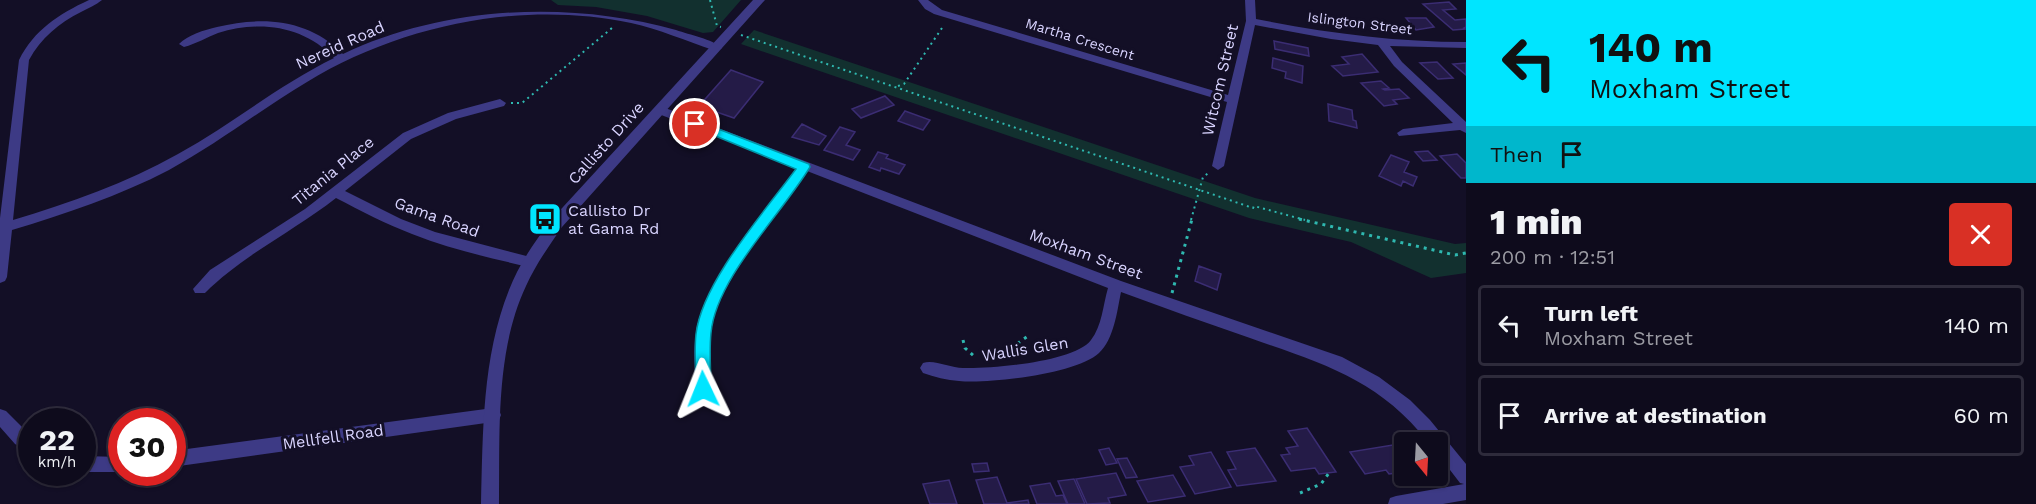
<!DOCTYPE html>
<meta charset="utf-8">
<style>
body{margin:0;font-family:"Work Sans",sans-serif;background:#171425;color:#f1f3f6;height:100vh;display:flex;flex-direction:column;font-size:22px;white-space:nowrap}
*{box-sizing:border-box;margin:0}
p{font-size:20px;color:#9b9ba3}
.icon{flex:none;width:33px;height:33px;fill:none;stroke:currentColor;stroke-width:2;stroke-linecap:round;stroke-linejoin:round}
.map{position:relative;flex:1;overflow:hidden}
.panel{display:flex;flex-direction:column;background:#0e0b1c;width:570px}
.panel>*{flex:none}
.guide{background:#00e5ff;color:#111;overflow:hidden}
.needle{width:39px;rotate:162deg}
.controls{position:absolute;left:1394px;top:432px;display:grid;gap:12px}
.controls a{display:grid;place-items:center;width:54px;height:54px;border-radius:6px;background:#0e0b1c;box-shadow:0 2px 4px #0004,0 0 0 2px #2e2b3b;font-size:30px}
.speed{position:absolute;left:18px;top:408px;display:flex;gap:12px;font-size:30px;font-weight:700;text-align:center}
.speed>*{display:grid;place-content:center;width:78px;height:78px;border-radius:50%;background:#0e0b1c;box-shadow:0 2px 4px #0004,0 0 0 2px #2e2b3b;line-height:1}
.speed small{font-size:15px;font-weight:400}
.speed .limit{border:9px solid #d22;background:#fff;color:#111}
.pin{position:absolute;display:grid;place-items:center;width:51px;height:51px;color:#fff;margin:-26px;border:3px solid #fff;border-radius:50%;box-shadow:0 2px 6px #0007}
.me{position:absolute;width:66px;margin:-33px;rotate:358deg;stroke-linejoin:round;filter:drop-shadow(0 0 4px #0008)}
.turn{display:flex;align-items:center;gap:21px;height:126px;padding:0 24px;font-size:27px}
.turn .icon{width:78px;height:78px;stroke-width:2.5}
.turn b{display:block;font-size:42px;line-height:51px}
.then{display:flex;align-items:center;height:57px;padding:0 24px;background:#0003;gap:12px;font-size:22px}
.round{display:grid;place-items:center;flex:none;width:63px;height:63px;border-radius:6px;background:#171425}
.summary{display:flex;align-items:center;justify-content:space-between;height:102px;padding:0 24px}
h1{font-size:36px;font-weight:800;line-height:45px}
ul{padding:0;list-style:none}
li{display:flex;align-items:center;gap:18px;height:81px;margin:0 12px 9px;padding:0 12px;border:3px solid #2e2b3b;border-radius:6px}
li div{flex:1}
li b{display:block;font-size:22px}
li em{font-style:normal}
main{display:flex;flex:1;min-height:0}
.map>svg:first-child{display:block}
.green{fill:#12302f}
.building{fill:#241b47;stroke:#3b2d73;stroke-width:1.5}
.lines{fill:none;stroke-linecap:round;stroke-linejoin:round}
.path-far1{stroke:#2fb8b0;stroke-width:2;stroke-dasharray:2 4;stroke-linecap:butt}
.path{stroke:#2fb8b0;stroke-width:3;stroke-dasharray:3 5;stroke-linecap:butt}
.minor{fill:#3d3a85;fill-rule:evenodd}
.tertiary{fill:#3d3a85;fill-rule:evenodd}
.route{fill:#00e5ff;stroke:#0095a6;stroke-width:1.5}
.labels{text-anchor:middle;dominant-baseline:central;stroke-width:6;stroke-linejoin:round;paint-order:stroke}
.far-street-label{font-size:14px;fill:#d9d4ff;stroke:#130f26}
.street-label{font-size:16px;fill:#d9d4ff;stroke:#130f26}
.poi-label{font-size:16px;fill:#d9d4ff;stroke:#130f26;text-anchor:start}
</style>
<main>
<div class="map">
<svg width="1466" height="504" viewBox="0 0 1466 504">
<rect width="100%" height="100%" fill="#130f26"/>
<!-- green -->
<path class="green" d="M551 0H741L713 32 703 33 647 16 596 7 558 5Z
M754 30 1255 198 1455 244 1466 243V273L1431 278 1351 242 1249 218 741 44Z"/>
<!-- building -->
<path class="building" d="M1449 2 1456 9 1443 10 1455 20 1466 19V27L1464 28 1466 29 1453 30 1423 4Z
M1406 18H1426L1434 27 1416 30Z
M1274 41 1308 48 1309 56 1275 49Z
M1362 54 1378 72 1343 76 1332 66 1349 64 1342 57Z
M1273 58 1303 66 1302 83 1285 78 1286 72 1272 68Z
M1437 62 1453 78 1438 79 1420 63Z
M1466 63V75L1453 64Z
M731 70 763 82 734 118 699 106Z
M1381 81 1389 88 1383 89 1385 90 1399 89 1409 98 1393 100 1397 104 1384 106 1361 83Z
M885 96 894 105 861 118 852 109Z
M1328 104 1352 110 1353 120 1356 121 1357 128 1329 121Z
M905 111 930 120 923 130 898 121Z
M802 124 826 136 819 145 792 137Z
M840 127 855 132 846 145 860 150 853 160 824 150Z
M1428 151 1437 160 1423 161 1415 152Z
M878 152 888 155 886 158 905 165 899 174 881 168 880 171 869 167Z
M1457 154 1466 163V178H1461L1440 156Z
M1391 155 1409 162 1404 172 1417 177 1413 186 1403 181 1401 186 1379 176Z
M1199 266 1221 274 1217 290 1195 281Z
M1307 428 1336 472 1319 474 1315 468 1291 471 1281 455 1290 454 1286 448 1298 446 1288 431Z
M1399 444 1404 450V472L1389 474 1386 470 1365 474 1350 452Z
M1109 448 1117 463 1106 465 1099 450Z
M1255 448 1276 481 1237 486 1228 470 1236 469 1227 452Z
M1211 452 1231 487 1195 494 1180 467 1194 465 1189 456Z
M1127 458 1137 477 1126 478 1117 459Z
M987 463 989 471 974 472 972 464Z
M1116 473 1126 495 1108 498 1110 503 1087 504 1076 479Z
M1173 475 1185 496 1148 502 1137 481Z
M997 477 1007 503 1028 500 1029 504H984L976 480Z
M1074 479 1085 504H1068L1058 481Z
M949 480 957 504H930L923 484Z
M1050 483 1056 496 1063 495 1067 504H1037L1030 486Z"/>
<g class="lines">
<!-- path-far1 -->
<path class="path-far1" d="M710 0 717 26 721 27
M741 35 1253 208 1254 206 1305 220
M898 86 904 84 944 25
M511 103H522L612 28
M1191 220 1203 177 1210 172"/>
<!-- path -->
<path class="path" d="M1299 219 1455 255 1466 253
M1172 293 1192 219
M963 340 965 348 976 358
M1011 348 1028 336
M1300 493 1321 484 1329 473"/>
<!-- minor -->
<path class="minor" d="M89 0H102C96 5 88 8 81 12 59 23 41 38 29 60L13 220C70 203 126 183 178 154 232 124 279 85 334 58 304 26 260 20 218 33 207 37 196 44 184 47L179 44C188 35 204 30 217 27 263 16 308 19 343 54 444 6 569 0 676 30 690 35 712 39 722 48L717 51 713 50C686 41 659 29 631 23 522 0 401 25 307 82 260 110 217 144 169 170 119 196 65 214 12 230L7 277 5 281 0 283V218L19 60C34 30 59 14 89 0Z
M918 0H928L942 10 1228 95 1246 21 1245 0H1255L1256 19C1326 33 1395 42 1466 42V48L1390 46 1402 62 1466 122V133L1460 130 1399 136 1397 133 1403 129 1453 123 1394 66 1378 45 1331 39 1255 25 1224 166 1218 170 1212 166 1227 102 934 14 925 9Z
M500 99 506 103 504 106 456 119 411 139 345 191 401 219 435 232 534 258 536 262 534 266 529 267C490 258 450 249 412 234 386 224 361 211 336 198 294 231 243 255 205 293H195L193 289 210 270 305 209 403 133 448 113Z
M660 106 1121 281 1342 357 1379 377 1410 400 1430 420 1466 464V500L1443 504H1388L1390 498 1396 496 1464 484 1460 483 1437 453V442H1428C1378 379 1324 364 1250 338 1207 323 1164 308 1121 292 1117 312 1114 339 1099 353 1077 374 989 384 959 381 947 380 934 377 923 373L920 368 923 363C934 359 950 368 963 368 990 369 1075 362 1091 340 1102 326 1103 305 1108 288L807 171C779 211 715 287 710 333 708 351 711 371 711 389L708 394 703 396 698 394 695 389C695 371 693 351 696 333 702 283 767 209 797 167L656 113 654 110 656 107Z
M493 408 499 410 501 415 499 420 493 422 172 467V451Z
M0 409 6 411 32 437V454L15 444 0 427Z
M82 456 122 457 123 472H82Z"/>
<!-- tertiary -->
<path class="tertiary" d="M753 0H765L562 227C549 246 536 264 526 286 495 352 500 433 499 504H481C483 432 482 358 509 290 519 264 535 241 552 219Z"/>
</g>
<!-- route -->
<path class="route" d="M695 120 809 164 810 167C781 215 716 278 711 333 709 352 711 371 711 389L709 394 703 396 698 394 696 389C696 371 694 352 696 334 702 282 765 211 796 169L691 126 689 124Z"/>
<!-- icons -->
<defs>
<symbol id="bus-square" viewBox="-11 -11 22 22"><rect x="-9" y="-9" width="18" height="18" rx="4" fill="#00e5ff" stroke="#130f26"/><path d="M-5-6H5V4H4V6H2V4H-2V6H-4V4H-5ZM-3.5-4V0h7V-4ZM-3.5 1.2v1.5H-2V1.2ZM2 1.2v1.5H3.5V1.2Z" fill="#111"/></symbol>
</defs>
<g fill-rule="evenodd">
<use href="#bus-square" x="526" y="200" width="38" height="38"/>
</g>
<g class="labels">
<!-- far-street labels -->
<g class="far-street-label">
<text transform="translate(1360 23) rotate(7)">Islington Street</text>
<text transform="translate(1080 39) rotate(17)">Martha Crescent</text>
</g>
<!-- street labels -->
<g class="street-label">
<text transform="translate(340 45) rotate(-24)">Nereid Road</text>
<text transform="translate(1220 80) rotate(-77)">Witcom Street</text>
<text transform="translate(606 143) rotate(-48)">Callisto Drive</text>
<text transform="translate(333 171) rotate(-39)">Titania Place</text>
<text transform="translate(437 217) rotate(20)">Gama Road</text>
<text transform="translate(1086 254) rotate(20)">Moxham Street</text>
<text transform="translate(1025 349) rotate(-9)">Wallis Glen</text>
<text transform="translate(333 437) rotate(-8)">Mellfell Road</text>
</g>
<!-- poi labels -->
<g class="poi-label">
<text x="568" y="210">Callisto Dr<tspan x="568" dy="18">at Gama Rd</tspan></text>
</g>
</g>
</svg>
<div class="controls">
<a><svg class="needle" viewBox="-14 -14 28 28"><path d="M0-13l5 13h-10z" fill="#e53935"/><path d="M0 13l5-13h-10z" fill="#9b9ba3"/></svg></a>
</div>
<div class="speed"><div>22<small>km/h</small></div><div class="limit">30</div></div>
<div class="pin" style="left:695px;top:124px;background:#d93025"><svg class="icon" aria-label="arrive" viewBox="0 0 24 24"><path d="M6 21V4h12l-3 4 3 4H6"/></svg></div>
<svg class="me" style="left:703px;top:389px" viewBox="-20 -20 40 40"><path d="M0-17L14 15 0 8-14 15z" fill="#00e5ff" stroke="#fff" stroke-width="4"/></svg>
</div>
<section class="panel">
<div class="guide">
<div class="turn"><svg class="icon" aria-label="left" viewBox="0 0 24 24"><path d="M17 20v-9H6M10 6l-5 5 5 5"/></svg><div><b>140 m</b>Moxham Street</div></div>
<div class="then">Then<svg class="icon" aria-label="arrive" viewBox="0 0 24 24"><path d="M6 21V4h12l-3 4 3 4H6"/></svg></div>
</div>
<div class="summary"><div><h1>1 min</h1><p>200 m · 12:51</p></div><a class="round" style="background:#d93025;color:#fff"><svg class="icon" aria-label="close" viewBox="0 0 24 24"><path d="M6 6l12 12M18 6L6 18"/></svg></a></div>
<ul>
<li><svg class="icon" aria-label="left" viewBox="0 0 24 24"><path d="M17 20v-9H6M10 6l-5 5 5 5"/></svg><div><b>Turn left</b><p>Moxham Street</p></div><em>140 m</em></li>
<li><svg class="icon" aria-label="arrive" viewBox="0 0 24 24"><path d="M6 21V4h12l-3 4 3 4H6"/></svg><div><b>Arrive at destination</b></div><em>60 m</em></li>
</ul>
</section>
</main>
